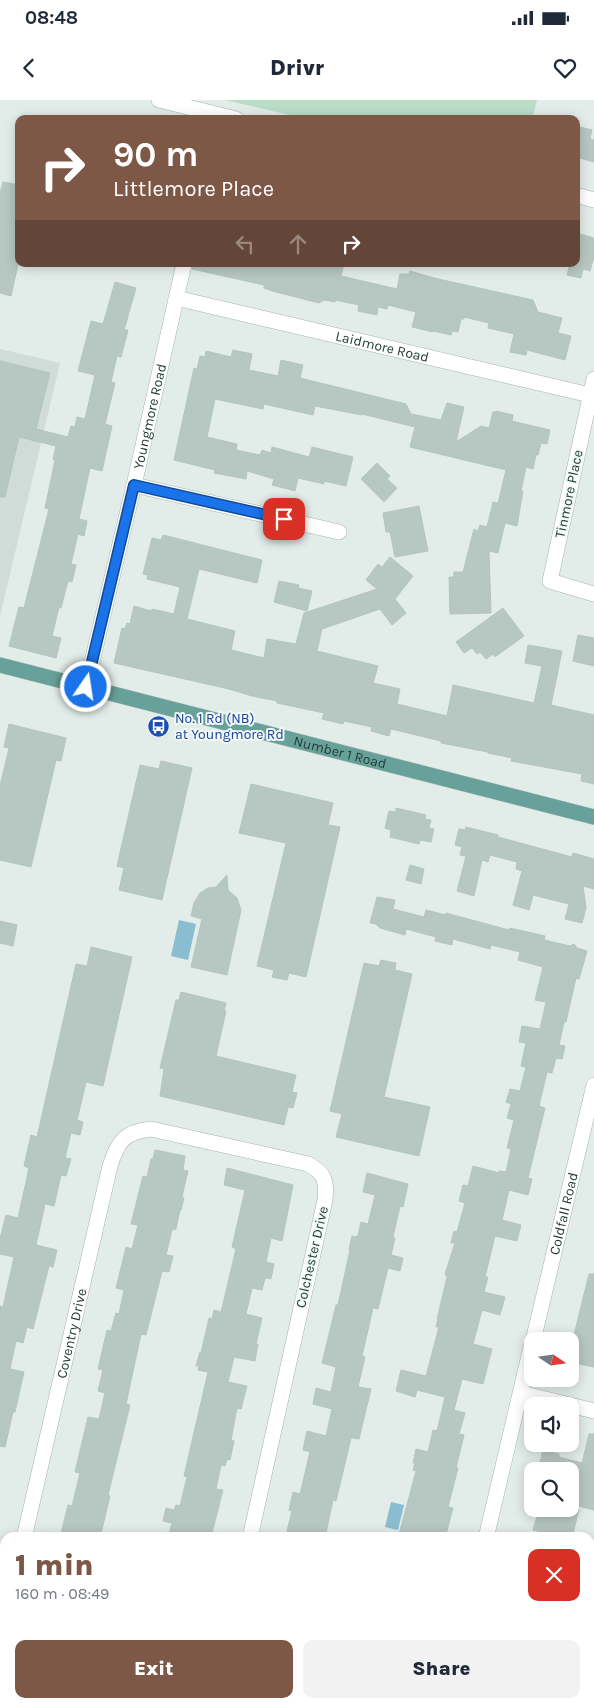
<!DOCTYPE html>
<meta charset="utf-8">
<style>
body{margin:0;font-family:Karla,sans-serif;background:#f2f2f3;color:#1f2937;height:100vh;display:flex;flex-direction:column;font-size:19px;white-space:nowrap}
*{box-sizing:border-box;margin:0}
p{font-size:16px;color:#747a83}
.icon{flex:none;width:28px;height:28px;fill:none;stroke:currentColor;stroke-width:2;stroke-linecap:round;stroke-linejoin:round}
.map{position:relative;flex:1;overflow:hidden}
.panel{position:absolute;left:0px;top:1432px;width:595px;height:176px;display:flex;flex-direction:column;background:#fff;border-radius:15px 15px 0 0;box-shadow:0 2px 12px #0003}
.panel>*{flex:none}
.hud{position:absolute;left:15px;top:15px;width:565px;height:152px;border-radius:10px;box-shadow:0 2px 12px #0003;background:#7d5847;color:#fff;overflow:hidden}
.needle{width:32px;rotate:103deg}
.buttons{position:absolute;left:524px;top:1232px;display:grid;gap:10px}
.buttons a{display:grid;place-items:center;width:55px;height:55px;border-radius:10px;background:#fff;box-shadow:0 2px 12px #0003;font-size:25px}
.pin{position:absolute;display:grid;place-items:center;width:42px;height:42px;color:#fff;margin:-21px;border-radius:10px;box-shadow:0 2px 8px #0006}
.me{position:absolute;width:55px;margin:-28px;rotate:13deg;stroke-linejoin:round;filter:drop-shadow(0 0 4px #0008)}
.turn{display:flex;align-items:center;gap:18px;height:105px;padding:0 15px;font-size:22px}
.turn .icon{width:65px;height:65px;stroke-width:2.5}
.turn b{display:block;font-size:35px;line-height:42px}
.lanes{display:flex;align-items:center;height:48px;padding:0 15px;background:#0003;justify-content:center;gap:25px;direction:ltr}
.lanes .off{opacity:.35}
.round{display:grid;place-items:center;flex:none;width:52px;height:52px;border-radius:10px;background:#f2f2f3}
.overview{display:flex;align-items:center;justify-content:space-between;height:85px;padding:0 15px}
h1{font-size:30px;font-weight:800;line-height:38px;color:#7d5847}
.action{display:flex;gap:10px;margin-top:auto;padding:10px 15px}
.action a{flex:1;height:58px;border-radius:10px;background:#7d5847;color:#fff;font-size:20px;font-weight:800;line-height:58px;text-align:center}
.action a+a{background:#f2f2f3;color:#1f2937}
.status{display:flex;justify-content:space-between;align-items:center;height:35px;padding:0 25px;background:#fff;direction:ltr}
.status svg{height:14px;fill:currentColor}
header{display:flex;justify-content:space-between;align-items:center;height:65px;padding:0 15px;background:#fff;font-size:22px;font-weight:800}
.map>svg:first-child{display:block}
.built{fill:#d0dcd8}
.green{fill:#bbddc8}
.water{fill:#8abdd0}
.building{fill:#b7c7c2;stroke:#b4c5c0}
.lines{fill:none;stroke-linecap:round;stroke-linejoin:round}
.minor-casing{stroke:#a5b4b1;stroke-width:16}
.major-casing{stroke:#c1c9c8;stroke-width:16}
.minor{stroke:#fff;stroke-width:15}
.major{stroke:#67a199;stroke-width:15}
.route-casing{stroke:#114b97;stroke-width:12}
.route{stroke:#1a73e8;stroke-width:9}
.labels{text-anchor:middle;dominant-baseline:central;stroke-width:4;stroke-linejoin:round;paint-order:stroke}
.street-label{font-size:14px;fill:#223d39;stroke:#f2f8f6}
.transit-label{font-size:14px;fill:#164399;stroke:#f2f8f6;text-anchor:start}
</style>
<div class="status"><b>08:48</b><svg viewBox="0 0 49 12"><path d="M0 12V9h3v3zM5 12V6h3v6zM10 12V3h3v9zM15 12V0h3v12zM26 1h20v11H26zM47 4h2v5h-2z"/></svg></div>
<header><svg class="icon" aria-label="back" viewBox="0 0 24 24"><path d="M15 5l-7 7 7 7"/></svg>Drivr<svg class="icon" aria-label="heart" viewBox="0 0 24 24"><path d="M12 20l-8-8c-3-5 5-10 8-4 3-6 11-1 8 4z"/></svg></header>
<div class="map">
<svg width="594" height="1608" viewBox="0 0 594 1608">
<rect width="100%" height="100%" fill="#e2ece9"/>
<!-- built -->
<path class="built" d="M0 249 60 263 0 516Z"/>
<!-- green -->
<path class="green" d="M225 0H537L532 19H307Z"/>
<!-- water -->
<path class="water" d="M179 820 196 824 188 860 171 856Z
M391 1402 404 1405 398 1430 385 1427Z"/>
<!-- building -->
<path class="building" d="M576 26 592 30 590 39 594 40V62L576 57Z
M3 82 19 85V160L11 196 0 193V93Z
M576 133 594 138V157L590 171 583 169 581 178 567 175 570 164H576Z
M193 164H344L341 176 397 189 400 174H409L410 171 434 178 533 200 538 212 562 218 558 233 571 236 565 260 527 250 526 255 510 252 514 234 488 228 489 223 464 217V219H461L458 232 452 231 451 235 433 231V232L412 227 416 212 388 205 387 209 378 207 377 215 358 211 359 205 335 200V202L324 200 319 203 272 191 264 188V185L192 169Z
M115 182 136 188 124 230H128L121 257 117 256 111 282 115 283 105 324 112 326 102 371 90 368 79 419 87 421 84 436 78 434 71 464 76 465 72 482 68 481 61 508 59 507 52 536 61 538 56 558 9 546 19 507 24 508 49 409 45 408 55 360 53 359 56 346 19 337 5 397H0V261L50 273 36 329 68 337 71 326 75 327 77 317 85 319 95 275 78 271 91 221 103 224Z
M233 250 252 254 249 270 278 276 281 260 303 265 300 278 406 304 411 314 441 320 447 303 464 307 456 342 481 326 489 328 493 312H496V311L513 315 512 321 550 330 547 344 541 343 538 355H536L533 369 526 367 521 391H523L517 426 505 423 498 453 489 451 491 513 450 514 449 477H454V472H463L474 429 478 431 480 425 487 427 493 402 498 403 506 370 410 347 415 327 362 314V315L315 306 313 315 264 304 263 309 215 299 207 337 237 344 236 350 260 355 262 350 271 353 272 347 309 357 312 347 353 357 346 386 324 381V384L298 378 295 391 272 385 274 379 247 371 246 379 214 373 215 370 174 360 194 268 197 269 200 256 205 257 206 251 231 257Z
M377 363 390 376 387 379 397 388 384 402 361 379Z
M419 406 428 451 395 457 390 432H386L383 413Z
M163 435 262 460 257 483 199 469 187 519 235 531 231 550 264 558 267 539 296 544 304 513 377 489 366 480 378 464 382 467 390 457 413 476 395 499 406 513 392 525 380 509 322 529 317 551 378 566 373 583 400 589 397 604 447 616 453 585 534 603 542 566 525 563 528 545 562 551 551 605 594 615V684L581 681 582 674 511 661 512 658 488 653V652L441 643V641L391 629 389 636 371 631 372 627 344 621 343 624 322 619 324 613 277 603V601L252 596 229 589 114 563 122 528 125 529 127 523 130 524 134 506 151 511 152 509 174 514 180 487 147 479 148 475 143 474 152 438 161 440Z
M279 481 299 485 298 488 312 491 307 511 274 502Z
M503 508 524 536 495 557 493 554 486 559 480 552 477 554 472 548 464 553 456 542Z
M578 535 594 538V566L573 561Z
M9 624 66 638 61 661 56 660 31 767 0 760V686L9 648 4 647Z
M161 661 192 668 162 800 119 790 124 768 117 766 140 665 159 669Z
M251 684 333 703 328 725 340 727 306 877 289 873 287 880 272 877 274 870 257 866 286 743 239 733Z
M396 708 426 715 425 719 431 720 429 728 434 729 431 742 420 740 419 744 390 737 391 730 385 728 389 711 396 712Z
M466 727 498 735V737L572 757 573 753 594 759V789L583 786 586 808 582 823 565 819 569 804 533 795 529 810 513 805 522 771 516 769 517 762 490 755 488 762 482 760 474 796 457 791 466 756 460 755 462 747 455 745 459 729 465 730Z
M410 765 424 769 421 784 406 780Z
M227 775 228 790 237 798 241 810 227 875 191 867 202 819 191 816 194 803 200 793 208 788 216 787Z
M377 797 395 800 393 809 424 817 426 810 446 815V813L509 830 510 828 545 836 544 840 570 846 574 844 577 848 587 851 579 879 576 878 566 922H564L559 945 565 946 562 959 556 958 552 973 547 972 539 1006 545 1008 528 1078 532 1079 528 1095 509 1090 502 1120 521 1125 517 1141 495 1136 485 1177H488L484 1192 505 1197 500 1215 482 1210 473 1244 492 1249 483 1284 462 1279 454 1310 465 1313 459 1334 464 1335 456 1368H458L448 1407 453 1408 445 1438H398L416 1371 413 1370 415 1363H413L416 1349 428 1352 433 1330 437 1331 445 1297 417 1290 415 1297 396 1291 401 1270 426 1276 439 1227H436L438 1219H437L447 1177 445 1174 455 1143H451L454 1131 457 1132 465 1103 459 1101 463 1085 468 1086 473 1066 499 1073V1071L506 1072 511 1049 507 1048 514 1020 507 1018 511 1004 506 1002 510 989 520 991 526 967 521 966 526 943 519 942 522 926 540 929 546 902 535 900 543 867 518 860 520 852 491 845 490 849 453 839 452 845 435 841 436 837 406 829 405 835 380 828 376 824 370 823Z
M0 821 17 825 13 846 0 843Z
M91 847 132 857 103 986 86 982 77 1020 83 1022 80 1035 71 1033 65 1058 71 1059 66 1076 61 1075 54 1106 45 1104 36 1145 57 1150 53 1167 49 1166 33 1229 27 1227 23 1243 16 1241 10 1269 24 1272 15 1312H13L5 1347 0 1346V1206L3 1207 14 1157 0 1154V1139L6 1115 18 1118 29 1068 24 1066 31 1035 37 1037 76 864 87 866Z
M381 860 396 863 395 870 412 874 384 997 430 1007 419 1056 336 1037 342 1014 330 1011 364 863 379 866Z
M181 892 226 903 224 911H226L216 956 296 975 292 992 297 993 293 1008 288 1007 284 1025 160 996 164 969 160 968 176 900H179Z
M155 1050 185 1056 183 1070 188 1071 182 1097 184 1098 181 1110H180L176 1129 172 1130 166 1155 173 1156 169 1172 162 1171 146 1235 141 1234 126 1304 130 1305 108 1395 110 1396 100 1438H60L68 1405 72 1406 80 1373 75 1372 88 1317 99 1319 105 1293 98 1291 103 1270 98 1269 107 1230 111 1231 116 1213 119 1214 124 1190 116 1188 126 1147 132 1149 138 1125 131 1124 143 1076 147 1077 151 1059H153Z
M227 1068 293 1085 282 1141 271 1138 266 1162 274 1164 271 1179 265 1178 262 1190 252 1188 246 1214 262 1218 256 1244H258L255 1261 234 1257 228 1282 247 1286 241 1309 237 1308 231 1340 234 1341 230 1360 227 1359 225 1366 221 1365 216 1389 223 1390 212 1433 208 1432 207 1438H168L172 1423 163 1421 166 1408 174 1410 176 1405 180 1406 187 1377 184 1376 208 1272 198 1270 199 1266H196L200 1252 201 1253 209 1218 212 1219 214 1210 221 1212 236 1149 232 1147 245 1090 224 1085Z
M367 1073 408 1084 403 1107 400 1106 393 1137 395 1138 391 1155 403 1158 400 1171 388 1168 378 1209 373 1208 362 1256 365 1257 358 1287 371 1289 359 1339 351 1338 336 1401 333 1400 325 1438H287L288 1431H287L292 1411 289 1410 293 1392 300 1394 310 1352 303 1350 307 1331 326 1336 332 1309 313 1304 316 1288 331 1292 336 1267 322 1263 336 1205H338L350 1150H349L352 1136 356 1137 358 1135 361 1122 368 1124 375 1095 363 1092Z
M589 1174H594V1267L570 1262 574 1235Z
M589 1334H594V1410L570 1404V1371H538L543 1350 559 1354V1357L582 1363Z
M539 1409H579L572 1438 533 1430Z"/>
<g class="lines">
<defs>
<g id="minor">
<path d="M159 0 236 19"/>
<path d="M576 95 594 100"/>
<path id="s1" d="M176 198 590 295"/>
<path d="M594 279 550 481 594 494"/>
<path d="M134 385 339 432"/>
<path id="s2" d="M86 587 134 385 184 164"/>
<path id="s3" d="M533 1241 594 985"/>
<path d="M521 1293 594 1311"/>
<path id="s4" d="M24 1438 110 1066C118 1041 124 1032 151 1029L308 1064C325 1073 327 1081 325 1100L250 1438"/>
<path d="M486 1438 532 1243"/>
<path d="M0 1544 5 1522"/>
<path d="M590 1570 594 1571"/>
<path d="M209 1608 210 1604"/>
</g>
<g id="major">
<path id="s5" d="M0 565 594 717"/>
</g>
</defs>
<!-- minor casing -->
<use href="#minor" class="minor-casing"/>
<!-- major casing -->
<use href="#major" class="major-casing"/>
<!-- minor -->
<use href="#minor" class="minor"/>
<!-- major -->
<use href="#major" class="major"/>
</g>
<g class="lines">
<defs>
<path id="route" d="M86 587 134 385 284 419"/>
</defs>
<!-- route casing -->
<use href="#route" class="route-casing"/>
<!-- route -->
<use href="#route" class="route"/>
</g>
<!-- icons -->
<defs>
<symbol id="bus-disc" viewBox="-11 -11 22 22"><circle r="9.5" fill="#1a4fb4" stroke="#f2f8f6"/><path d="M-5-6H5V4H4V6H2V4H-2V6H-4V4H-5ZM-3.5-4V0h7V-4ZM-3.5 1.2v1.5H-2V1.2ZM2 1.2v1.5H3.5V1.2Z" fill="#fff"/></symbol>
</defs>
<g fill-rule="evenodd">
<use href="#bus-disc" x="146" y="614" width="25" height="25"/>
</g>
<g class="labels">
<!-- street labels -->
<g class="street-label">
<text stroke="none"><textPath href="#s1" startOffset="212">Laidmore Road</textPath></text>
<text stroke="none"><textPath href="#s2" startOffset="278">Youngmore Road</textPath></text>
<text transform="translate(569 394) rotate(-78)">Tinmore Place</text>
<text stroke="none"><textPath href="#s5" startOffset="351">Number 1 Road</textPath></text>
<text stroke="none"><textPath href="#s3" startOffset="131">Coldfall Road</textPath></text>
<text transform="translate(312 1157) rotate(-77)">Colchester Drive</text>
<text stroke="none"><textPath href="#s4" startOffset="210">Coventry Drive</textPath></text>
</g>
<!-- transit labels -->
<g class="transit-label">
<text x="175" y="618">No. 1 Rd (NB)<tspan x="175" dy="16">at Youngmore Rd</tspan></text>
</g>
</g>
</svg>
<div class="buttons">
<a><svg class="needle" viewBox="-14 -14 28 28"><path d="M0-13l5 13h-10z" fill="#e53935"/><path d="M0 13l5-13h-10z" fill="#747a83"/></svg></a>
<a><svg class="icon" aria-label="sound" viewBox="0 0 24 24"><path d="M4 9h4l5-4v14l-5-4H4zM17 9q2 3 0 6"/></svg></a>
<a><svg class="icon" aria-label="search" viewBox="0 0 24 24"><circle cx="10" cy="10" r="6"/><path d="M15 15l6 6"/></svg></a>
</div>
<div class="pin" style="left:284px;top:419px;background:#d93025"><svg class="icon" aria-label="arrive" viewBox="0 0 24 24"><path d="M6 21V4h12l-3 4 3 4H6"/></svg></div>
<svg class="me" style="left:86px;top:587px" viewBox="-20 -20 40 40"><circle r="17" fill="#1a73e8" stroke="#fff" stroke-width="3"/><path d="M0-11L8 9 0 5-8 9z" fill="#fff"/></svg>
<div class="hud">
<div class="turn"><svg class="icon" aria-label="right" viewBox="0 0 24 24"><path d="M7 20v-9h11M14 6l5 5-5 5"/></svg><div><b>90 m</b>Littlemore Place</div></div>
<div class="lanes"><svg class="icon off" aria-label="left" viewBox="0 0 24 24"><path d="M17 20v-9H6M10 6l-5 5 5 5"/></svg><svg class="icon off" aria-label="ahead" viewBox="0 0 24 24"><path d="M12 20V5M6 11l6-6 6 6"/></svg><svg class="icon" aria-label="right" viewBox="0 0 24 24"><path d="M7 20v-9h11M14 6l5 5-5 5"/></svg></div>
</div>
<section class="panel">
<div class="overview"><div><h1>1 min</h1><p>160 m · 08:49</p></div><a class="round" style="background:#d93025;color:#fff"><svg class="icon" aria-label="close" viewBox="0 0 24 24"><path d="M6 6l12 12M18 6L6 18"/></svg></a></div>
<div class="action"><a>Exit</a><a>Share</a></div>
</section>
</div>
